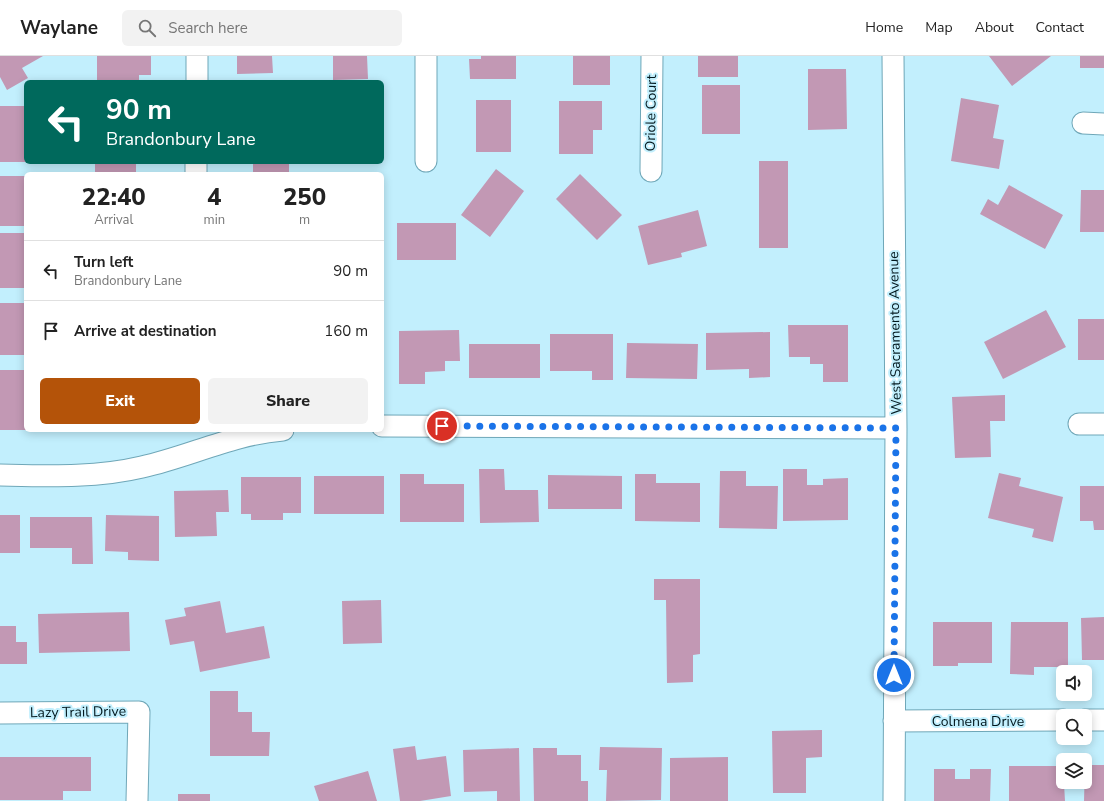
<!DOCTYPE html>
<style>
body{margin:0;font-family:"Nunito Sans",sans-serif;background:#f2f2f2;color:#222;height:100vh;display:flex;flex-direction:column;font-size:15px;white-space:nowrap}
*{box-sizing:border-box;margin:0}
p{font-size:13px;color:#767676}
.icon{flex:none;width:22px;height:22px;fill:none;stroke:currentColor;stroke-width:2;stroke-linecap:round;stroke-linejoin:round}
.map{position:relative;flex:1;overflow:hidden}
.side{position:absolute;left:24px;top:116px;width:360px;height:260px;display:flex;flex-direction:column;background:#fff;border-radius:6px;box-shadow:0 2px 10px #0003}
.side>*{flex:none}
.top-card{position:absolute;left:24px;top:24px;width:360px;height:84px;border-radius:6px;box-shadow:0 2px 10px #0003;background:#00695c;color:#fff;overflow:hidden}
.controls{position:absolute;left:1056px;top:609px;display:grid;gap:8px}
.controls a{display:grid;place-items:center;width:36px;height:36px;border-radius:6px;background:#fff;box-shadow:0 2px 10px #0003;font-size:20px}
.pin{position:absolute;display:grid;place-items:center;width:34px;height:34px;color:#fff;margin:-17px;border:2px solid #fff;border-radius:50%;box-shadow:0 1px 4px #0007}
.me{position:absolute;width:44px;margin:-22px;rotate:0deg;stroke-linejoin:round;filter:drop-shadow(0 0 3px #0008)}
.turn{display:flex;align-items:center;gap:14px;height:84px;padding:0 16px;font-size:18px}
.turn .icon{width:52px;height:52px;stroke-width:2.5}
.turn b{display:block;font-size:28px;line-height:34px}
.eta{display:flex;justify-content:space-evenly;align-items:center;height:68px;text-align:center}
.eta b{font-size:24px;font-weight:800;line-height:28px}
.button{display:flex;gap:8px;margin-top:auto;padding:8px 16px}
.button a{flex:1;height:46px;border-radius:6px;background:#b45309;color:#fff;font-size:16px;font-weight:800;line-height:46px;text-align:center}
.button a+a{background:#f2f2f2;color:#222}
ul{padding:0;list-style:none}
li{display:flex;align-items:center;gap:12px;height:60px;padding:0 16px;border-top:1px solid #e0e0e0}
li div{flex:1}
li b{display:block;font-size:15px}
li em{font-style:normal}
header{display:flex;align-items:center;gap:24px;box-sizing:border-box;height:56px;padding:0 20px;background:#fff;border-bottom:1px solid #e0e0e0}
header strong{font-size:19px}
nav{display:flex;gap:22px;margin-inline-start:auto;font-size:14px}
.search{width:280px;height:36px;background:#f2f2f2;display:flex;align-items:center;gap:10px;box-sizing:border-box;padding:0 14px;border-radius:6px;color:#767676;font-size:15px}
.map>svg:first-child{display:block}
.building{fill:#c298b4}
.lines{fill:none;stroke-linecap:round;stroke-linejoin:round}
.minor-casing{stroke:#6fa7b8;stroke-width:23}
.minor{stroke:#fff;stroke-width:21}
.route{stroke:#1a73e8;stroke-width:7;stroke-dasharray:0 12.6}
.labels{text-anchor:middle;dominant-baseline:central;stroke-width:4;stroke-linejoin:round;paint-order:stroke}
.street-label{font-size:14px;fill:#02171d;stroke:#c2effd}
</style>
<header>
<strong>Waylane</strong>
<div class="search"><svg class="icon" aria-label="search" viewBox="0 0 24 24"><circle cx="10" cy="10" r="6"/><path d="M15 15l6 6"/></svg>Search here</div>
<nav><a>Home</a><a>Map</a><a>About</a><a>Contact</a></nav>
</header>
<div class="map">
<svg width="1104" height="745" viewBox="0 0 1104 745">
<rect width="100%" height="100%" fill="#c2effd"/>
<!-- building -->
<path class="building" d="M0 0H43L22 12 28 22 7 34 0 21Z
M97 0H151V19H139V26H97Z
M237 0H272L273 17 237 18Z
M333 0H367L368 23 333 24Z
M481 0H516V23H470L469 3H481Z
M573 0H610V29H573Z
M698 0H738V21H698Z
M989 0H1051L1012 30Z
M1080 0H1104V12H1080Z
M808 13H846L847 73 808 74Z
M702 29H740V78H702Z
M961 42 999 49 993 82 1004 84 999 113 951 105Z
M476 44H511V96H476Z
M559 45H602V74H593V98H559Z
M0 50H26V106H0Z
M759 105H788V192H759Z
M95 106H136V118H95Z
M253 106H289V118H253Z
M496 113 524 135 490 181 461 159Z
M580 118 622 159 597 184 556 143Z
M0 120H26V170H0Z
M1009 129 1063 159 1045 193 980 158 988 143 998 149Z
M1081 134H1104V176H1080Z
M698 154 707 190 681 197 682 201 648 209 638 170Z
M397 167H456V204H397Z
M0 177H26V232H0Z
M0 247H26V299H0Z
M1046 254 1066 291 1003 323 984 286Z
M1078 263H1104V304H1078Z
M788 269H848V326H823V308H810V301H789Z
M459 274 460 305H445V315L425 316V328H399V275Z
M770 276V321L749 322V313L706 314V277Z
M550 278H613V324H592V315H550Z
M627 287 698 288 697 323 626 322Z
M469 288H540V322H469Z
M0 314H26V374H0Z
M1005 339V365H990L991 401 955 402 952 341Z
M479 413H504L505 434H538L539 466 480 467Z
M783 413H807V429H823V423L848 422V464L783 465Z
M720 415H746V430H778L777 473 719 472Z
M999 417 1021 422 1019 430 1063 441 1053 486 1032 481 1034 473 988 462Z
M400 418H424V428H464V466H400Z
M635 418H656V427H700V466L635 465Z
M548 419 622 420V453H548Z
M314 420H384V458H314Z
M241 421H301V457H283V464H251V458H241Z
M1080 430H1104V474H1094L1093 465H1080Z
M228 434 229 456H216L217 480 175 481 174 435Z
M0 459H20V497H0Z
M106 459 159 460V505L128 504V496L105 495Z
M30 461H92L93 508H72V492H30Z
M654 523H700V598L693 599V626L667 627 666 544H654Z
M381 544 382 587 343 588 342 545Z
M220 545 226 577 264 570 270 602 200 616 194 585 170 589 165 564 186 560 184 552Z
M129 556 130 595 39 597 38 558Z
M1104 561V604H1082L1081 562Z
M933 566H992V607H958V610H933Z
M1011 566H1068V611H1034V619L1010 618Z
M0 570H16V586H27V608H0Z
M210 635H238V656H252V676H270L269 700H210Z
M822 674V701L806 702V737H773L772 675Z
M415 690 417 704 446 700 451 740 420 745H400L393 693Z
M600 691 662 692 661 744 606 745 607 714H599Z
M519 692 520 745H497V735L464 736 463 694Z
M533 692H557V699H581V725H588V745H534Z
M0 701H91V735H63V744H0Z
M728 701V745H670V702Z
M1085 709H1104V745H1084Z
M1009 710H1063L1065 745H1009Z
M934 713H955V723H970V713H991L990 745H934Z
M368 715 377 745H319L314 730Z
M178 738H210V745H178Z"/>
<g class="lines">
<defs>
<path id="minor" d="M426 0V105
M893 0 896 372 894 745
M197 26V0
M1083 67 1104 68
M651 115 652 0
M196 118V106
M1079 368H1104
M382 370 896 372
M0 419C48 420 96 422 142 411 191 400 233 378 283 374
M0 657 139 656 137 745
M1085 664H1104
M894 665 1063 664"/>
</defs>
<!-- minor casing -->
<use href="#minor" class="minor-casing"/>
<!-- minor -->
<use href="#minor" class="minor"/>
</g>
<g class="lines">
<!-- route -->
<path class="route" d="M442 370 896 372 894 619"/>
</g>
<g class="labels">
<!-- street labels -->
<g class="street-label">
<text transform="translate(651 57) rotate(-89)">Oriole Court</text>
<text transform="translate(895 277) rotate(-91)">West Sacramento Avenue</text>
<text transform="translate(78 656) rotate(-1)">Lazy Trail Drive</text>
<text x="978" y="665">Colmena Drive</text>
</g>
</g>
</svg>
<div class="controls">
<a><svg class="icon" aria-label="sound" viewBox="0 0 24 24"><path d="M4 9h4l5-4v14l-5-4H4zM17 9q2 3 0 6"/></svg></a>
<a><svg class="icon" aria-label="search" viewBox="0 0 24 24"><circle cx="10" cy="10" r="6"/><path d="M15 15l6 6"/></svg></a>
<a><svg class="icon" aria-label="layers" viewBox="0 0 24 24"><path d="M12 4l9 5-9 5-9-5zM3 14l9 5 9-5"/></svg></a>
</div>
<div class="pin" style="left:442px;top:370px;background:#d93025"><svg class="icon" aria-label="arrive" viewBox="0 0 24 24"><path d="M6 21V4h12l-3 4 3 4H6"/></svg></div>
<svg class="me" style="left:894px;top:619px" viewBox="-20 -20 40 40"><circle r="17" fill="#1a73e8" stroke="#fff" stroke-width="3"/><path d="M0-11L8 9 0 5-8 9z" fill="#fff"/></svg>
<div class="top-card">
<div class="turn"><svg class="icon" aria-label="left" viewBox="0 0 24 24"><path d="M17 20v-9H6M10 6l-5 5 5 5"/></svg><div><b>90 m</b>Brandonbury Lane</div></div>
</div>
<section class="side">
<div class="eta">
<div><b>22:40</b><p>Arrival</p></div>
<div><b>4</b><p>min</p></div>
<div><b>250</b><p>m</p></div>
</div>
<ul>
<li><svg class="icon" aria-label="left" viewBox="0 0 24 24"><path d="M17 20v-9H6M10 6l-5 5 5 5"/></svg><div><b>Turn left</b><p>Brandonbury Lane</p></div><em>90 m</em></li>
<li><svg class="icon" aria-label="arrive" viewBox="0 0 24 24"><path d="M6 21V4h12l-3 4 3 4H6"/></svg><div><b>Arrive at destination</b></div><em>160 m</em></li>
</ul>
<div class="button"><a>Exit</a><a>Share</a></div>
</section>
</div>
